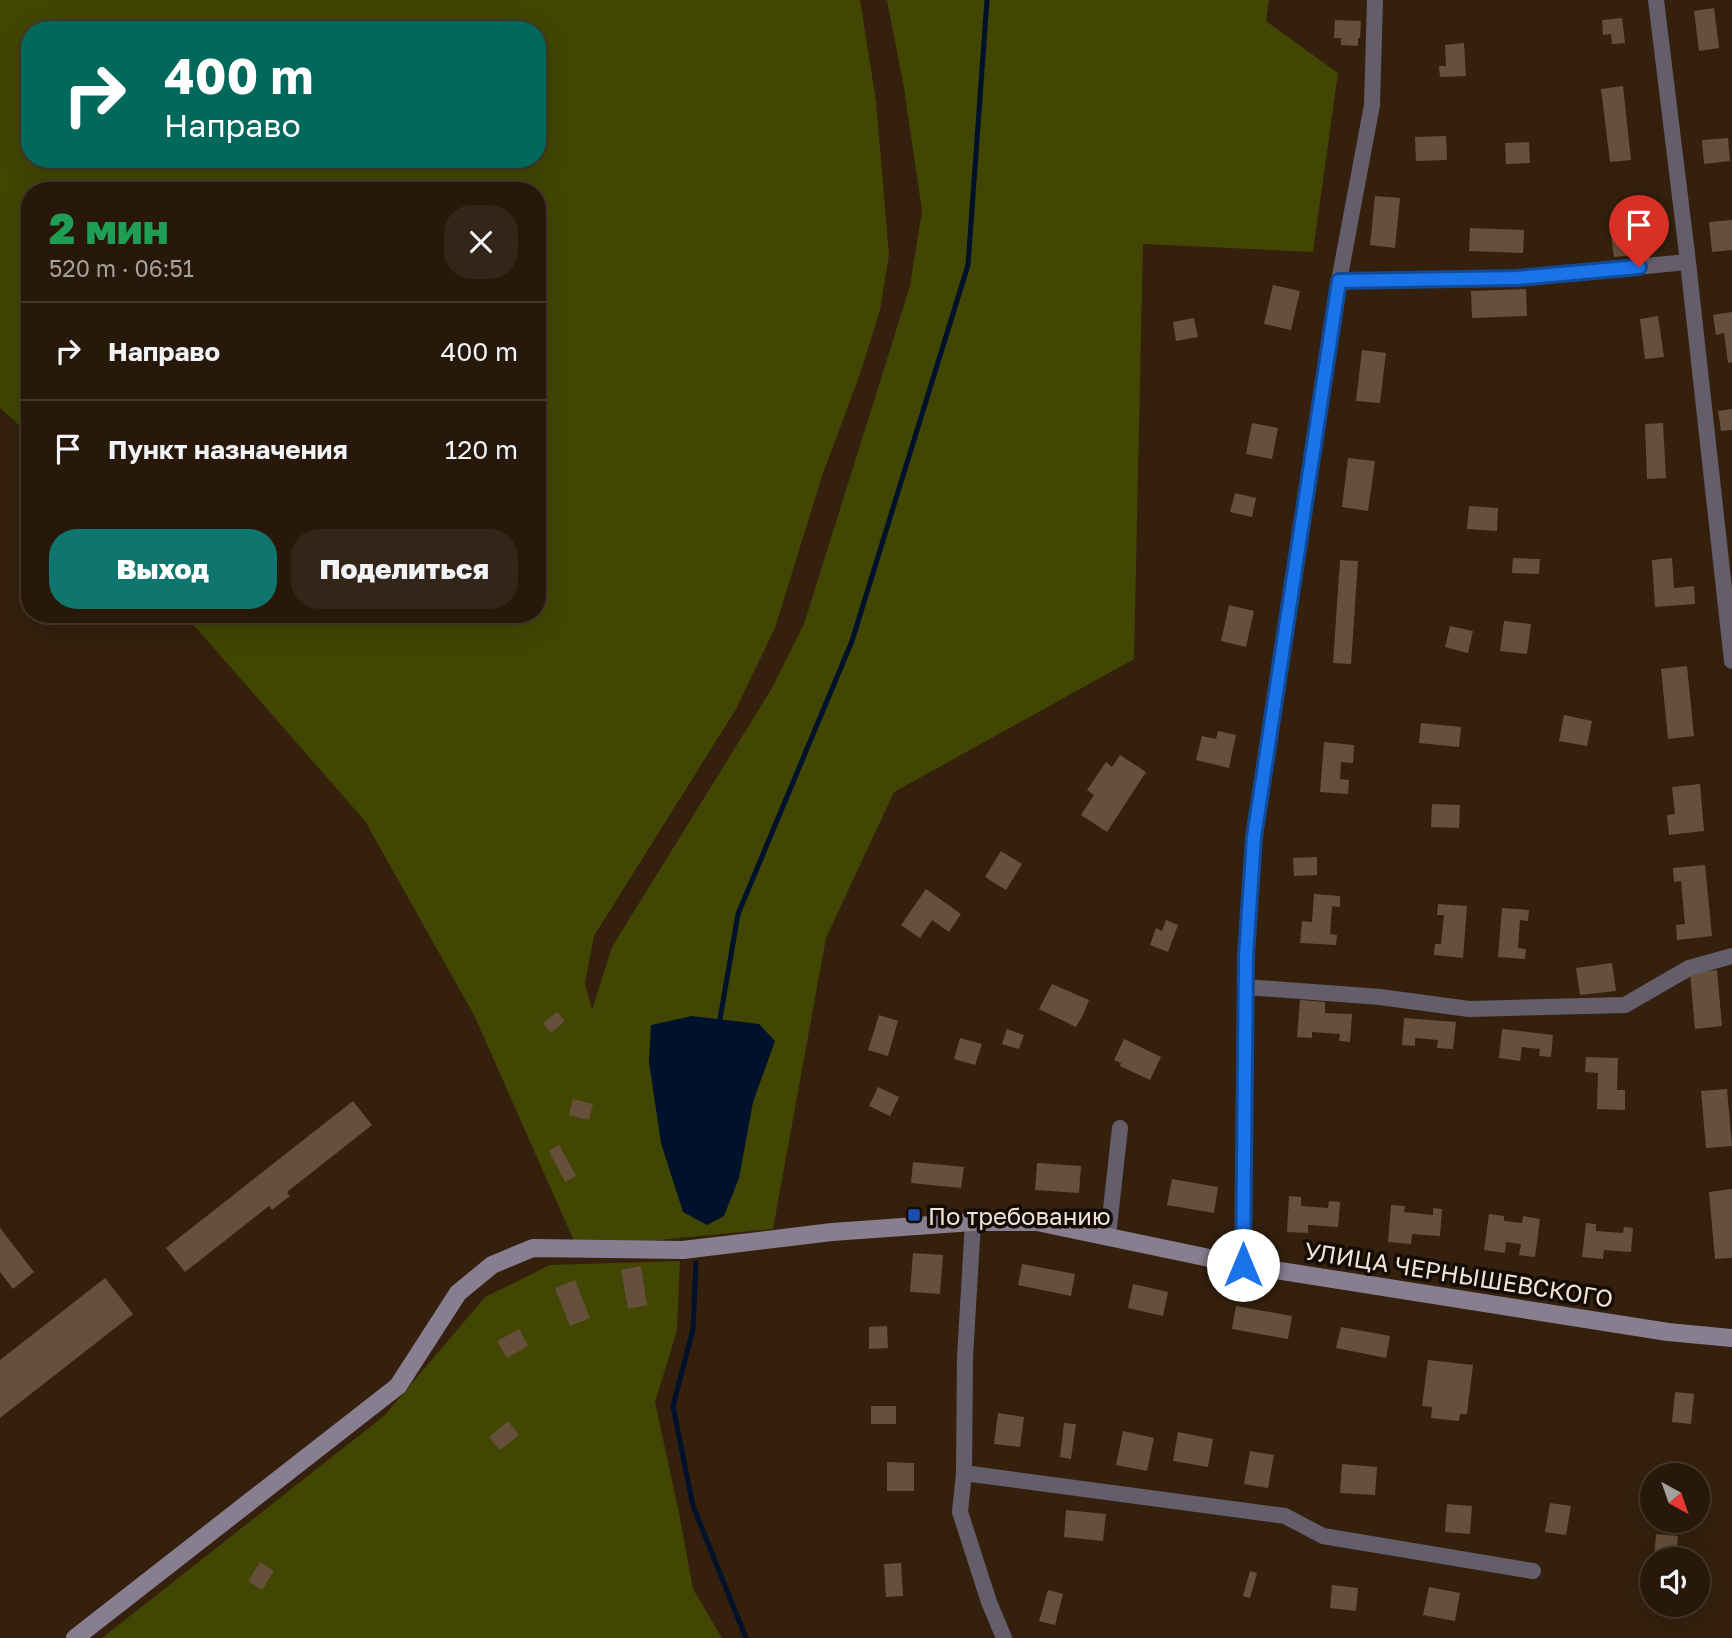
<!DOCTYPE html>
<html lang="ru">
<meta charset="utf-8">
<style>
body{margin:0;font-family:"Golos Text",sans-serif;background:#332518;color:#f1f3f6;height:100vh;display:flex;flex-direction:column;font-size:26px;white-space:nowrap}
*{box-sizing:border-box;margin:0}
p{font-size:23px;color:#a4a09c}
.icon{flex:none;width:38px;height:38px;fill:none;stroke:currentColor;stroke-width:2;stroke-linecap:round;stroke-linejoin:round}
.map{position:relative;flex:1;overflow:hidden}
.sheet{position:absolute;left:21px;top:182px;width:525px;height:441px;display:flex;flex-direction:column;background:#27180a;border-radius:28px;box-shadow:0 7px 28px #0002,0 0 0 2px #43372b}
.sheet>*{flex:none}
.top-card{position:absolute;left:21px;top:21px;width:525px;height:147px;border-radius:28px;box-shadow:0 7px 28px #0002,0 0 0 2px #43372b;background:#00695c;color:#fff;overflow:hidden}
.needle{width:46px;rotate:140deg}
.buttons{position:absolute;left:1640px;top:1463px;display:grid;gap:14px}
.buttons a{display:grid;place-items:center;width:70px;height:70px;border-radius:50%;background:#27180a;box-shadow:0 7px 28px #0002,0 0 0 2px #43372b;font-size:35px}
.pin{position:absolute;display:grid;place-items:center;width:60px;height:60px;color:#fff;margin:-72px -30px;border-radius:50% 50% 50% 0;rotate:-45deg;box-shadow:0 0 7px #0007}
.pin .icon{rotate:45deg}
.me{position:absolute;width:77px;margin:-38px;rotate:0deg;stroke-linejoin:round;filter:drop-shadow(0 0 5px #0008)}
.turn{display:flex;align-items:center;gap:24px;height:147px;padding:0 28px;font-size:32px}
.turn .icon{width:91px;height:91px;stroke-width:2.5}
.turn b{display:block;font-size:49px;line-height:60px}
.round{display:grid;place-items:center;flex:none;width:74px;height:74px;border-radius:28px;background:#332518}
.head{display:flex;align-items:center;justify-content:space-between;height:119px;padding:0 28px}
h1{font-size:42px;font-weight:800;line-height:52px;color:#1e9e55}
.button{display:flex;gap:14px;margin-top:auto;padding:14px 28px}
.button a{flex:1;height:80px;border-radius:28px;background:#0f766e;color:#fff;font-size:28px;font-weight:800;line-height:80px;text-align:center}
.button a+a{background:#332518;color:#f1f3f6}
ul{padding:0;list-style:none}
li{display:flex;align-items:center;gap:21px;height:98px;padding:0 28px;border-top:2px solid #43372b}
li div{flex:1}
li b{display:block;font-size:26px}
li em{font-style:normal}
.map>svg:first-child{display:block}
.green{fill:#414602;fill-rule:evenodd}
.water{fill:#00112b}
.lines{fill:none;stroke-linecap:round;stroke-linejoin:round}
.stream{stroke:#00112b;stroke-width:5}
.building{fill:#66503c}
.street{stroke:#645e6a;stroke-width:16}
.secondary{stroke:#877e90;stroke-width:18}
.route-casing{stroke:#114b97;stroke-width:18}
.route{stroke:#1a73e8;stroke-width:12}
.transit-dot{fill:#1a4fb4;stroke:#150c05;stroke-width:2.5}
.labels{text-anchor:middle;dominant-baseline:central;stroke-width:7;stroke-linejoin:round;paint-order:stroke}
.poi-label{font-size:24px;fill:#f1e3d7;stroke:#150c05;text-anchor:start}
.street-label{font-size:24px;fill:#f1e3d7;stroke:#150c05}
</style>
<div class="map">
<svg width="1732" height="1638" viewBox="0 0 1732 1638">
<rect width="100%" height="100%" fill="#34200d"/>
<!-- green -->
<path class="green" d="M0 0H860L876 101 889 255 880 310 860 374 822 476 775 628 736 709 594 936 585 983 592 1010 612 947 772 688 804 624 910 286 922 211 904 88 887 0H1269L1266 21 1338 73 1313 252 1143 244 1134 659 894 792 826 938 773 1229 649 1241H574L475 1017 365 821 184 614H537V191H30V438L15 421 0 408ZM30 30H537V159H30Z
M680 1261 677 1331 655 1402 679 1513 693 1589 722 1638H102L384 1416 485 1297 550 1265Z"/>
<!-- water -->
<path class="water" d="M692 1016 759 1024 775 1041 753 1102 739 1178 724 1216 707 1225 683 1212 661 1143 649 1062 651 1025Z"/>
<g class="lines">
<!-- stream -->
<path class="stream" d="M720 1019 738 914 852 641 968 265 987 0
M696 1263 693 1329 673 1406 693 1506 746 1638"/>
</g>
<!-- building -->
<path class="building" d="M1714 8 1719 48 1699 51 1694 11Z
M1622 18 1625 43 1612 44 1611 34 1603 35 1602 20Z
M1335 20 1361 21 1360 38H1358V46L1341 45V38H1334Z
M1464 43 1466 76 1440 77 1439 66H1446L1445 45Z
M1623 86 1631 160 1610 162 1601 89Z
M1446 136 1447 160 1416 161 1415 137Z
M1728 138 1730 161 1704 164 1702 140Z
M1529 142 1530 163 1506 164 1505 143Z
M1375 196 1400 198 1395 248 1370 245Z
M1637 207 1642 254 1614 257 1611 235 1621 234 1618 209Z
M1732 220V250L1712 252 1709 222Z
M1470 228 1524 230 1523 253 1469 251Z
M1273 285 1300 291 1291 330 1264 324Z
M1526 289 1527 316 1472 318 1471 291Z
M1732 312V362L1728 363 1724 333 1716 335 1713 315Z
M1658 316 1664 357 1645 359 1640 319Z
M1194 318 1198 337 1176 341 1173 322Z
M1362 350 1386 353 1380 403 1356 401Z
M1732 409V430L1721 431 1718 411Z
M1252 423 1278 428 1272 459 1246 454Z
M1663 423 1666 478 1647 479 1645 424Z
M1348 458 1375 461 1368 511 1342 507Z
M1235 493 1256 498 1252 517 1230 512Z
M1469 506 1498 508 1497 531 1467 529Z
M1513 558 1540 559 1539 574 1512 573Z
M1672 558 1674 588 1694 586 1695 604 1655 607 1652 560Z
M1340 560 1358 561 1351 664 1333 663Z
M1229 605 1254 611 1246 647 1221 641Z
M1504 621 1531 624 1527 654 1500 651Z
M1450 626 1473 631 1468 653 1445 647Z
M1687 666 1694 736 1668 739 1661 669Z
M1564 715 1592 721 1587 746 1559 741Z
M1421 723 1461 727 1459 747 1419 743Z
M1218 731 1236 735 1229 768 1196 760 1202 736 1216 739Z
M1324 742 1354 745 1353 763 1341 762 1340 779 1349 780 1348 794 1320 792Z
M1120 755 1146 772 1107 832 1081 815 1094 795 1087 790 1106 762 1112 767Z
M1700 784 1704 831 1669 835 1667 815 1675 814 1672 787Z
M1432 804 1460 805 1459 828 1431 827Z
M1001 851 1022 864 1006 890 985 877Z
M1317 857V875L1294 876 1293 858Z
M1705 865 1712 936 1677 940 1676 925 1685 924 1681 881 1674 882 1673 868Z
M926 889 961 914 949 932 932 920 920 938 901 925Z
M1314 894 1340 896V907L1332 906 1330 934 1337 935 1336 945 1300 943 1302 921 1312 922Z
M1438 904 1467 906 1463 958 1434 955 1435 944H1441L1444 915H1437Z
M1502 908 1529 910 1528 921 1520 920 1518 948 1526 949 1525 959 1498 957Z
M1166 920 1178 925 1168 952 1150 945 1156 928 1162 931Z
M1612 963 1616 991 1580 995 1576 968Z
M1717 970 1722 1026 1695 1029 1690 973Z
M1052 984 1089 1000 1083 1015 1076 1027 1039 1009Z
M1300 1000 1325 1002V1013L1352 1014 1350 1042 1339 1041 1340 1034 1312 1032V1038L1297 1037Z
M557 1012 565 1021 551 1033 543 1023Z
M879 1015 898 1021 888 1056 868 1050Z
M1404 1018 1456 1022 1453 1049 1437 1048 1438 1040 1415 1038V1046L1402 1045Z
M1007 1029 1024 1035 1019 1049 1002 1044Z
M1502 1029 1553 1035 1551 1057 1539 1056 1540 1049 1522 1047 1520 1061 1499 1058Z
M960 1038 982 1044 975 1065 954 1059Z
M1124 1039 1161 1057 1150 1080 1120 1066 1121 1063 1114 1060Z
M1586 1057 1618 1058 1617 1090H1625V1110L1597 1109 1598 1073 1585 1072Z
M878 1087 899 1097 890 1116 869 1106Z
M1727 1089 1732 1146 1706 1148 1701 1091Z
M573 1099 593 1104 589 1120 569 1115Z
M353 1101 372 1125 287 1192 290 1196 272 1210 269 1206 185 1272 166 1248Z
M559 1145 576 1176 565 1182 549 1151Z
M913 1162 964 1167 961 1188 911 1183Z
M1037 1163 1081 1166 1079 1193 1035 1190Z
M1172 1179 1218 1187 1214 1213 1167 1205Z
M1732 1189V1258L1715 1259 1709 1192Z
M1289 1196 1301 1197V1206L1328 1208 1329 1201 1340 1202 1338 1227 1308 1225V1233L1287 1232Z
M1391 1205 1405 1206 1404 1212 1433 1215V1208L1442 1209 1440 1236 1412 1234 1411 1244 1388 1242Z
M1489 1214 1504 1216V1221L1522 1223 1523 1216 1540 1219 1535 1257 1519 1255 1521 1244 1506 1242 1505 1253 1484 1250Z
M1586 1223 1596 1224V1231L1623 1233 1624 1227 1633 1228 1631 1252 1604 1250 1603 1259 1582 1257Z
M0 1228 34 1272 13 1289 0 1272Z
M913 1253 943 1255 940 1294 910 1292Z
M1022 1264 1075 1274 1071 1296 1018 1285Z
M641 1266 647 1305 628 1309 621 1270Z
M105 1278 133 1314 0 1418V1360Z
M575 1280 590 1318 570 1326 555 1288Z
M1133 1284 1168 1292 1163 1316 1128 1308Z
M1236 1306 1292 1316 1288 1339 1232 1329Z
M887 1326 888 1348 869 1349V1327Z
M1341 1327 1390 1336 1386 1358 1336 1348Z
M519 1329 528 1346 507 1358 497 1341Z
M1428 1360 1473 1365 1467 1414H1460L1459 1421 1431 1418 1432 1407 1422 1406Z
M1675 1392 1694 1394 1691 1424 1672 1422Z
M871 1406H896V1424H871Z
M998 1413 1024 1417 1020 1447 994 1444Z
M508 1421 519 1435 500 1450 489 1437Z
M1064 1423 1076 1424 1071 1459 1060 1457Z
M1123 1431 1154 1438 1147 1471 1116 1465Z
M1178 1432 1213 1439 1208 1467 1173 1461Z
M1250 1451 1274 1455 1268 1488 1244 1484Z
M887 1462 914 1463V1491H887Z
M1342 1464 1377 1467 1375 1495 1340 1493Z
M1550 1503 1571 1506 1566 1535 1545 1532Z
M1447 1504 1472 1506 1470 1534 1445 1532Z
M1066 1510 1106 1514 1103 1541 1064 1537Z
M1656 1534 1678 1536 1676 1559H1654Z
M260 1562 274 1571 262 1590 248 1581Z
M901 1563 903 1596 886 1597 884 1564Z
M1250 1571 1257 1573 1250 1598 1243 1596Z
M1332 1585 1358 1588 1356 1611 1330 1608Z
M1429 1587 1460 1593 1455 1621 1423 1615Z
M1048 1590 1063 1594 1055 1625 1039 1621Z"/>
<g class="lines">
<!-- street -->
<path class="street" d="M1656 0 1688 262 1732 661
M1339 281 1517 278 1688 262
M1245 987 1380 997 1469 1009 1625 1005 1689 968 1732 956
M973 1222 965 1357 964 1473 960 1512 989 1602 1004 1638
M1108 1236 1120 1128
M1243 1265 1246 955 1254 837 1339 281 1372 105 1375 0
M964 1473 1285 1516 1323 1536 1533 1571"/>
<!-- secondary -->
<path class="secondary" d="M75 1638 398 1386 458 1293 492 1265 533 1248 683 1250 832 1232 973 1222H1037L1243 1265 1668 1332 1732 1338"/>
</g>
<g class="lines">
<defs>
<path id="route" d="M1243 1265 1246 955 1254 837 1339 281 1517 278 1639 267"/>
</defs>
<!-- route casing -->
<use href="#route" class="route-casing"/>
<!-- route -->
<use href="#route" class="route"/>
</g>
<!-- markers -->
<rect class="transit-dot" x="907" y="1208" width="14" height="14" rx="3.5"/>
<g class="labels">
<!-- poi labels -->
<g class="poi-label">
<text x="928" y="1215">По требованию</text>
</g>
<!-- street labels -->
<g class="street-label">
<text transform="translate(1459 1274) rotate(9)">УЛИЦА ЧЕРНЫШЕВСКОГО</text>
</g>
</g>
</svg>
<div class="buttons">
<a><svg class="needle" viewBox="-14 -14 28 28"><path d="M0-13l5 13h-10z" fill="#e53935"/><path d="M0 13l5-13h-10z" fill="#a4a09c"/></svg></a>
<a><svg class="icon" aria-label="sound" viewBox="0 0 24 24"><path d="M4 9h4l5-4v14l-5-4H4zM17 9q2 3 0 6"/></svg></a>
</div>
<div class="pin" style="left:1639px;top:267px;background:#d93025"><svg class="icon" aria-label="arrive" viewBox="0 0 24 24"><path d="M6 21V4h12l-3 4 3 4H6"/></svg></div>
<svg class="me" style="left:1243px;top:1265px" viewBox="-20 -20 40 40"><circle r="19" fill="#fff"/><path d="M0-13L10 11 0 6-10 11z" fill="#1a73e8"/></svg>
<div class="top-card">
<div class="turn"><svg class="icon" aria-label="right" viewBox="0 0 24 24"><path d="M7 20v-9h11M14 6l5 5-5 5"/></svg><div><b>400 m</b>Направо</div></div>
</div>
<section class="sheet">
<div class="head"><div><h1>2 мин</h1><p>520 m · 06:51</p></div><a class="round"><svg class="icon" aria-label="close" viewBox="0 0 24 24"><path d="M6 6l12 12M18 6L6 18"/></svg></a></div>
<ul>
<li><svg class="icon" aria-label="right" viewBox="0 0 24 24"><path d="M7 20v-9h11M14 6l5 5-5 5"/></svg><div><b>Направо</b></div><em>400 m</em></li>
<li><svg class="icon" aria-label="arrive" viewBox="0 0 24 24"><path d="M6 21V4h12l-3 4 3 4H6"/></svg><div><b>Пункт назначения</b></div><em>120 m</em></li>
</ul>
<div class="button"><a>Выход</a><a>Поделиться</a></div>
</section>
</div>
